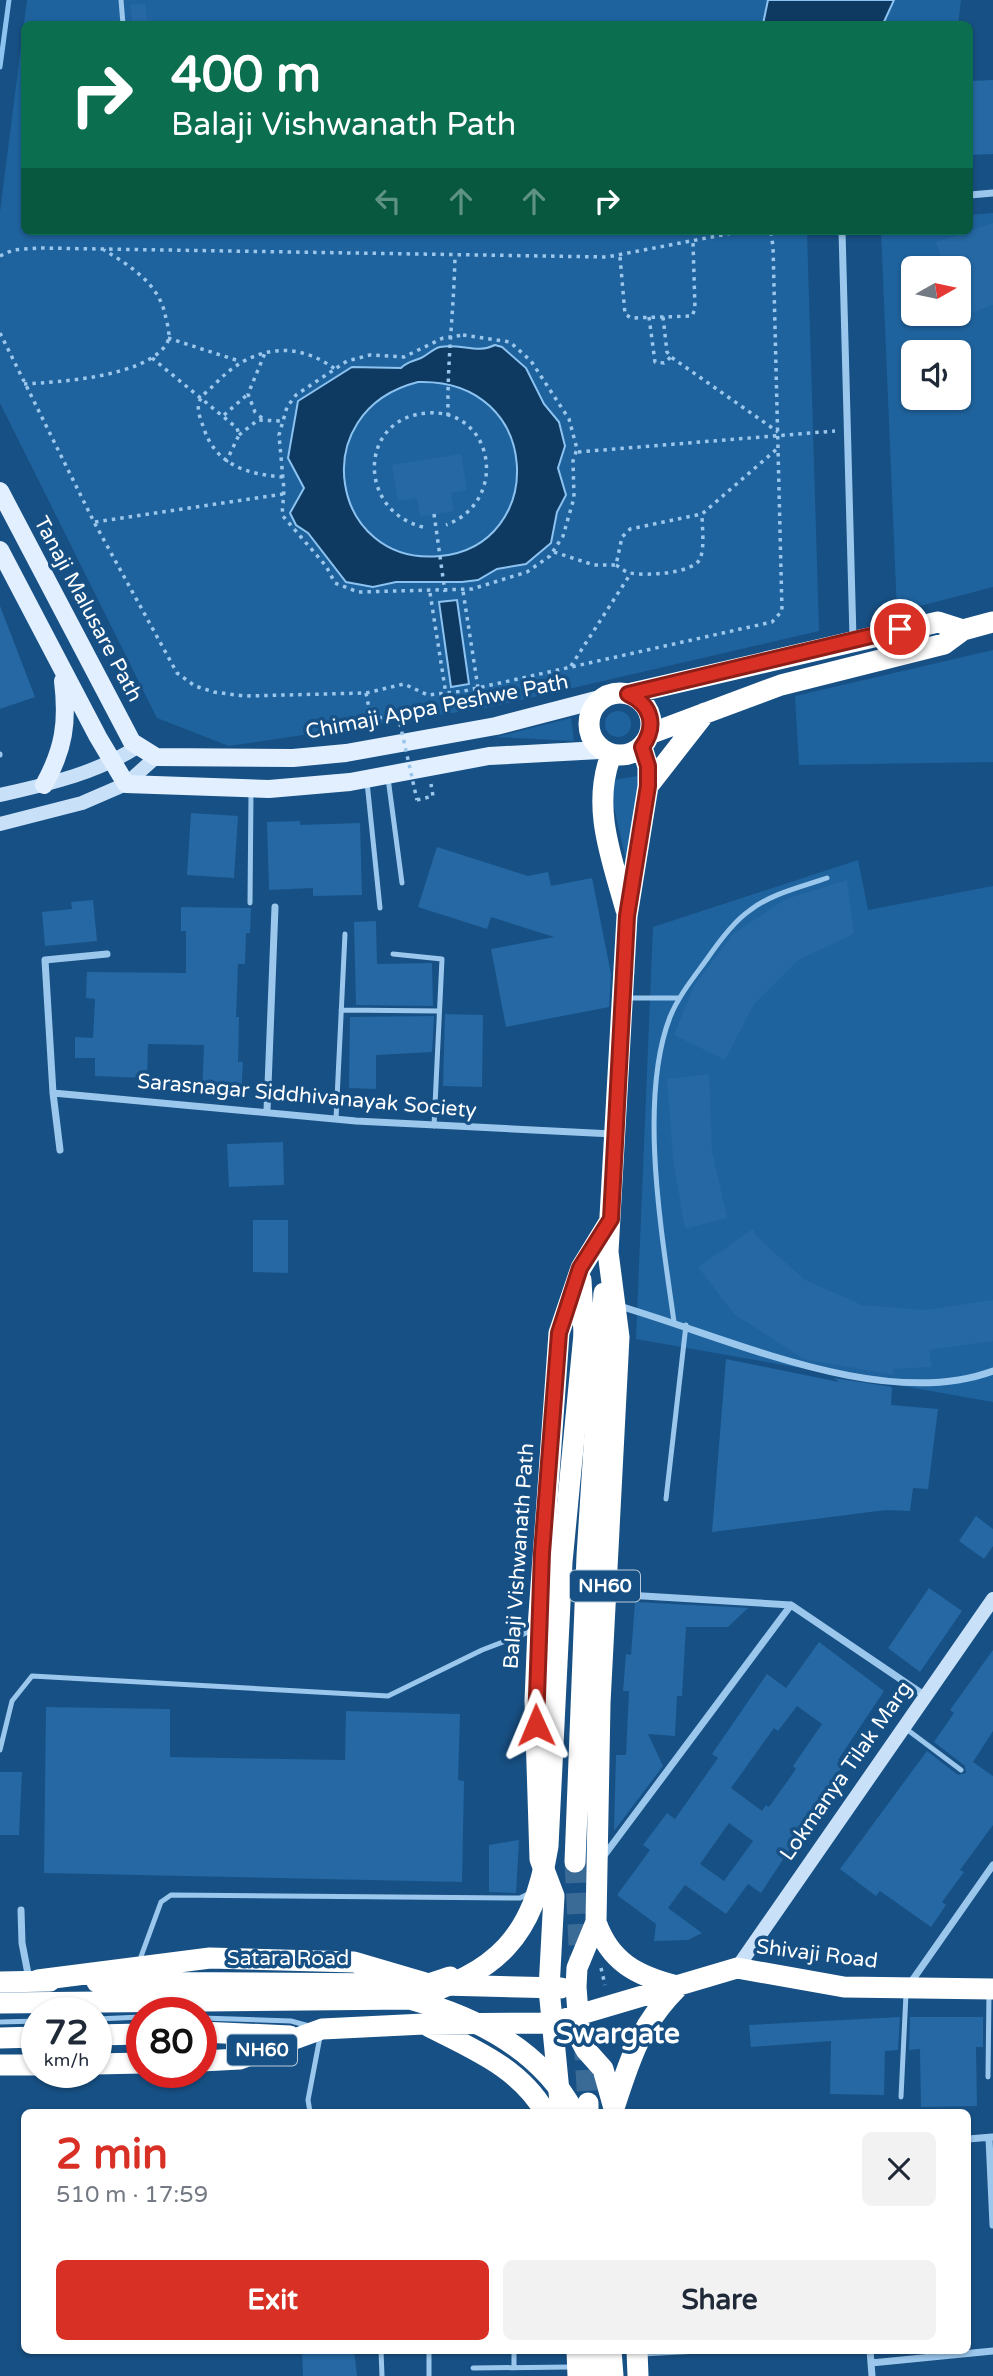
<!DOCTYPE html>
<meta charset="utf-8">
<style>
body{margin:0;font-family:"Varela Round",sans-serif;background:#f2f2f3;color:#1f2937;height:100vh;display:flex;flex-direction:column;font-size:26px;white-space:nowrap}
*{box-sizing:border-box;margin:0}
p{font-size:23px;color:#747a83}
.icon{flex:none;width:38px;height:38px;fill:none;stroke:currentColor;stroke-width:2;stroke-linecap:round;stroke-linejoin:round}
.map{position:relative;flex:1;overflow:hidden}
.sheet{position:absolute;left:21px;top:2109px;width:950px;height:245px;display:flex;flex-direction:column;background:#fff;border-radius:10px;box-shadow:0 2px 5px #0004}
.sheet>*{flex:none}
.hud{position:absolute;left:21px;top:21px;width:952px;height:214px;border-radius:10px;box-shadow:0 2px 5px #0004;background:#0b6e4f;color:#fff;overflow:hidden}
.needle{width:46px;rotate:81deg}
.controls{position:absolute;left:901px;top:256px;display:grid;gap:14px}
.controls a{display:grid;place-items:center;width:70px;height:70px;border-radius:10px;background:#fff;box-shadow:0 2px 5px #0004;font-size:35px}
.speed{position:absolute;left:21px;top:1997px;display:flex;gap:14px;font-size:35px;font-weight:700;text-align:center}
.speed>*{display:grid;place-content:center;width:91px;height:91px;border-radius:50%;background:#fff;box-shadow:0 2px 5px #0004;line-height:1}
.speed small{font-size:18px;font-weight:400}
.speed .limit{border:10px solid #d22;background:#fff;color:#111}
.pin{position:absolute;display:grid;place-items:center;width:60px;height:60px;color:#fff;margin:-30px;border:4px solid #fff;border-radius:50%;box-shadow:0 2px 7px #0007}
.me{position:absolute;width:77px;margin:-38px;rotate:359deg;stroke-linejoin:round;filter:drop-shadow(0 0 5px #0008)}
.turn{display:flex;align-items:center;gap:24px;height:147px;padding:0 35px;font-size:32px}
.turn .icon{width:91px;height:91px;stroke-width:2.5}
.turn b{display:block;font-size:49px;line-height:60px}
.lanes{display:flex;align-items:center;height:66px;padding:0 35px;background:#0003;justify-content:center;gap:35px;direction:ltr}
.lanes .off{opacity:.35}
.round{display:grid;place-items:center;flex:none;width:74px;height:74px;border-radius:10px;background:#f2f2f3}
.head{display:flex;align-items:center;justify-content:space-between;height:119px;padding:0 35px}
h1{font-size:42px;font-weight:800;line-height:52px;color:#d93025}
.cta{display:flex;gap:14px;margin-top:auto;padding:14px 35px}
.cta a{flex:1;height:80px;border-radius:10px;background:#d93025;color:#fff;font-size:28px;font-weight:800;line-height:80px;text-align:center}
.cta a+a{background:#f2f2f3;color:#1f2937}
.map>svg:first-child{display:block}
.green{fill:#1f639e;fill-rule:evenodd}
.water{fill:#0e3961;stroke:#8dc3f0;stroke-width:2;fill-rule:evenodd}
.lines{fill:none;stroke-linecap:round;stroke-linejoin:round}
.stream{stroke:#8dc3f0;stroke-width:5}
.building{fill:#2568a3;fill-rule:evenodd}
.highway-tunnel{stroke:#3a6a96;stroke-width:21;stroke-dasharray:21 10;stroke-linecap:butt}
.path{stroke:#9bc7ed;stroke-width:3.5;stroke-dasharray:3.5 5;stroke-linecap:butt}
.lane{stroke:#9bc7ed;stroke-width:5}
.street{stroke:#9bc7ed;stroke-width:7}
.secondary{stroke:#c8e1f9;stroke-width:14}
.primary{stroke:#e1efff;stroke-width:18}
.highway{stroke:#fff;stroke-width:21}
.path-bridge{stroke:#9bc7ed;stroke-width:3.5;stroke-dasharray:3.5 5;stroke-linecap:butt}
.highway-bridge{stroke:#fff;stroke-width:21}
.route-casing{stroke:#8d1f18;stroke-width:18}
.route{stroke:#d93025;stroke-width:12}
.labels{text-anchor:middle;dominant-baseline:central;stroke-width:7;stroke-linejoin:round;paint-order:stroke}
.shield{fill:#175084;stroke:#b9cada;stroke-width:2}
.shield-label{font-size:19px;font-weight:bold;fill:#fff}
.street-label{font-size:21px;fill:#fff;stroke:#175084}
.district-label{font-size:28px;font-weight:bold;fill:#fff;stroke:#175084}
</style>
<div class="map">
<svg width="993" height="2376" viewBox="0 0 993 2376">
<rect width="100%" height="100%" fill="#175084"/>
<!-- green -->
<path class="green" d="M27 0H961L958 24H24V231H807L819 631 486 708 229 746 157 718 0 403V212Z
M993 213V587L897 612 881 231H970V215ZM914 268H959V313H914ZM914 352H959V397H914Z
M993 650V762L799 765 795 696Z
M605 724a13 13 0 1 1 26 0a13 13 0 1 1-26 0Z
M571 718 574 741 496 737Z
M644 775 629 873 608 781Z
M858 860 868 910 993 886V1402L636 1339 653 927Z"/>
<!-- water -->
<path class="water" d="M768 0H894L883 24H763Z
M495 345 502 347 526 368 544 404 559 422 565 446 558 468 566 495 557 512 551 543 526 564 497 569 478 580 462 582H396L373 587 346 582 308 533 296 525 290 513 304 488 288 458 298 401 352 367 401 368C408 361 412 362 421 358 428 355 432 349 440 347 461 343 477 354 495 345ZM418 382C544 378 548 546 440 556 331 567 303 411 418 382Z
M457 600 469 684 451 687 439 602Z"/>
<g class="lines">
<!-- stream -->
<path class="stream" d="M0 67 9 0"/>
</g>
<!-- building -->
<path class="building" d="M145 3 148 24H133L130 5Z
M993 80V154L970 155V81Z
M993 223V305L962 316 959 268H945L936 242Z
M461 454 467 490 451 493 454 511 420 517 417 498 398 501 392 465Z
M0 606 35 697 0 709Z
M191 813 238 816 234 878 187 875Z
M300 821V825L360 823 362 895 313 896V888L269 890 267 822Z
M437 847 528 876 548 872 551 886 592 878 611 974 609 1007 506 1027 491 949 554 937 491 917 487 929 418 907Z
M847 880 854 934 798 960 754 1004 725 1060 674 1035 694 986 733 934 786 899Z
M93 900 97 941 45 946 42 912 72 909 71 902Z
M181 907 251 908 250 933H246L245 964H238L236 1017H239L238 1062H243L241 1094 202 1093 204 1045 148 1044 147 1078 95 1076V1058H75V1037L93 1038 95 999 86 998 87 972 186 973V931H181Z
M376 921 377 964 432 963 433 1006 356 1005 354 922Z
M445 1014 483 1015 482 1087 443 1086Z
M434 1016 432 1052 376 1055V1089L349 1088 350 1017Z
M709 1074 712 1151 727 1218 685 1229 673 1158 667 1079Z
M283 1142 284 1185 229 1187 227 1144Z
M253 1220H288V1273L253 1272Z
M753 1229 758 1238 805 1280 862 1305 924 1310 993 1300V1341L929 1350 932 1367 893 1369V1375L804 1359 734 1314 698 1267Z
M726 1359 839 1382 834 1378 892 1387 891 1405 938 1409 928 1489 913 1488 910 1511 886 1510 712 1532Z
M976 1516 993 1529V1546L984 1559 959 1541Z
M929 1588 962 1611 920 1672 888 1648Z
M635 1602 748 1608 728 1627H686L682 1696H677L675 1736 648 1734 663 1766 614 1831 616 1755H626L629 1691H623L626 1654 631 1655Z
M819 1642 884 1691 838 1760 844 1764 819 1799 822 1800 761 1893 748 1884 726 1914 685 1885 668 1908 702 1933 688 1940 654 1941 656 1924 617 1895 650 1850 643 1845 667 1813 675 1819 718 1758 712 1754 767 1674 786 1688ZM797 1706 822 1724 793 1766 796 1769 769 1807 766 1805 762 1811 731 1788 774 1728 778 1731ZM729 1823 753 1841 724 1881 700 1864Z
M993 1650V1731L973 1762 993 1776V1825L960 1870 964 1872 942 1902 946 1905 931 1927 880 1891 876 1896 840 1869 927 1751 958 1775 966 1773 965 1766 934 1742 954 1713 950 1710Z
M46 1707 170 1709V1757L345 1760 346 1711 460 1714 458 1780 464 1781 462 1882 44 1873Z
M0 1772H22L19 1835H0Z
M519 1840 516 1893 489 1892V1845Z
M900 2017 898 2050 885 2051 884 2095 830 2094 831 2041 751 2047 749 2025Z
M910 2017H983V2047H976L977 2106 921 2107 920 2049 909 2050Z
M302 2350H354L357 2376H303Z"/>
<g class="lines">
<!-- highway-tunnel -->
<path class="highway-tunnel" d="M575 1862 580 1965
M584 2039 588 2103"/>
<!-- path -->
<path class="path" d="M0 256 13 250 38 248 607 257 743 231
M620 257 625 314 631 318 692 316 695 309 693 242
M649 317 655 362 664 363 671 357
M663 317 667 352 671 357 778 432
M0 333 94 522 177 673 195 686 214 692 244 696 366 693 404 684 428 695 464 691 772 622 782 611 773 246 771 234 767 231
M463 335 510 342 531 361 569 419 577 449 573 461 574 498 563 536 550 556 527 572 472 589 358 592 335 583 326 566 282 515 284 490 279 435 287 407 296 395 347 361 370 355 404 357 443 338Z
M168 338 239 361
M152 358 237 428 239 435 226 462
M24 384C60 382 143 377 166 345 172 336 167 324 165 314 158 283 129 265 104 250
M224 415 248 394
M448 416C447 361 454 309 455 255
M262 418 255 412 248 394 265 353
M239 435 258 420 282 421
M578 452 835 431
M283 477C246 474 215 465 203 426 200 418 196 408 200 400 203 394 210 389 215 384 249 348 293 338 335 369
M434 514 445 592
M95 522 283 494
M423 527C357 511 358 418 427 413 494 408 510 501 446 525
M554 552 594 565H616L622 537 630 529 702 514 778 448
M616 565C621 568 625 572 630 573 645 576 692 574 700 559 705 547 702 527 702 514
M430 593 448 707 480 701 463 591
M571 666 631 573
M366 693 371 719 398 715
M417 800 433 796 431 784
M601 1968 605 1985
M604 2034 614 2036"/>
<!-- lane -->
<path class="lane" d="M121 0 123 24
M0 754V755
M388 778 402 883
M367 782 380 908
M250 903 251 792
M393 954 442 959 434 1126
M626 998H679
M341 1010 439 1011
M336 1119 345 934
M674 1322C662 1235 638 1100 670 1017 679 995 694 977 707 959 718 943 733 922 749 911 770 894 801 887 827 878
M666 1499 686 1325
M905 1728 961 1770
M0 1750 12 1701 32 1676 388 1696 482 1650 534 1630
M139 1962 161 1902 171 1895 520 1898 528 1894
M201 2018 291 2021 309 2026
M96 2019 142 2017
M0 2022 37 2021
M988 2077 989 1992
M901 2097 906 1994
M310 2112 308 2100 320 2037
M381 2350 382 2376
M429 2350V2376
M642 2354 719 2350
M473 2368 571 2367
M514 2368V2350"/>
<!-- street -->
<path class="street" d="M970 195 993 193
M842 231 853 638
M53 1093 45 960 107 954
M267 1111 275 907
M60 1150 53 1093 356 1121 613 1134
M619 1306C727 1337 883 1412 993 1371
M610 1594 791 1605 924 1695
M603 1857 791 1605
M21 1910 22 1943 29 1979
M909 1985 993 1865
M33 2005 36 2021
M989 2138 993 2225
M968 2139 992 2137
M870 2350 872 2376
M871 2363 993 2351"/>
<!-- secondary -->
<path class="secondary" d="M0 795C48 784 95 774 137 747
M0 824 82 803 126 784 156 757
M737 1968 993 1599"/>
<!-- primary -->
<path class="primary" d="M0 491 132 742 156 757 293 758 346 753 496 726 600 699
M0 550 98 737 126 784 269 789 350 782 489 756 600 750
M44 785C64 749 68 722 63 681"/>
<!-- highway -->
<path class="highway" d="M589 724a31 31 0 1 1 62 0a31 31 0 1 1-62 0Z
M628 694 938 622 963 630
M652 733 781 685 944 644 963 630 993 622
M611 755C591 807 612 859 626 910
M648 786 705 713
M581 1280 584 1334
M575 1862 587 1556 604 1293
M596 1922C610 1962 637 1976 677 1986
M38 1980 210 1958 354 1962 429 1984 450 1977
M0 1982 50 1981
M97 1982 400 1984
M443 1985 561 1988
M428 2026C472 2049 519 2067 545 2112
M201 2032 290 2036
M96 2035 142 2034
M0 2038 37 2037
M201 2061 240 2059 322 2029 424 2024 551 2023 737 1968 844 1987 993 1989
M96 2064 142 2063
M0 2065H37
M588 2103V2112
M614 2108C630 2059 640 2025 677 1988
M561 2112 549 1989 554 1896 540 1859 535 1701 538 1628 559 1333 581 1268 608 1224
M615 2112 603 2069 586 2050 580 2039 576 1987 577 1968 596 1922 600 1703 619 1337 608 1252 627 916 648 786V767L642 747
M577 2350 578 2376
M595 2350 596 2376
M611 2350 613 2376
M637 2350 638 2376"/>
<!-- path-bridge -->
<path class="path-bridge" d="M398 715 417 800"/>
<!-- highway-bridge -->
<path class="highway-bridge" d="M410 1999C498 1972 533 1938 548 1846L562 1562 584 1334
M0 2003 410 1999C476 2017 541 2050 574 2112"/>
</g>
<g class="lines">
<defs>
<path id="route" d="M536 1725 542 1553 559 1333 580 1268 611 1219 627 916 648 786V766L642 747C657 726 652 705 628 694L900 629"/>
</defs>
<!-- route casing -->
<use href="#route" class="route-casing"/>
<!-- route -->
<use href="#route" class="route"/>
</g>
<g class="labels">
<!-- shield labels -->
<g class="shield">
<rect x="570" y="1570.5" width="70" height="31" rx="5"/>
<rect x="227" y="2034.5" width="70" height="31" rx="5"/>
</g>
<g class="shield-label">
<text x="605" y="1586">NH60</text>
<text x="262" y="2050">NH60</text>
</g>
<!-- street labels -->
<g class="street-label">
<text transform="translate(88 609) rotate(62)">Tanaji Malusare Path</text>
<text transform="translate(437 707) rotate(-11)">Chimaji Appa Peshwe Path</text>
<text transform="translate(307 1096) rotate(5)">Sarasnagar Siddhivanayak Society</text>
<text transform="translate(519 1556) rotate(-86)">Balaji Vishwanath Path</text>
<text transform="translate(846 1771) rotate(-55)">Lokmanya Tilak Marg</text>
<text transform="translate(817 1954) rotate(7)">Shivaji Road</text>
<text x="288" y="1958">Satara Road</text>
</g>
<!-- district labels -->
<g class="district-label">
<text x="618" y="2034">Swargate</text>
</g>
</g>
</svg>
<div class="controls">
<a><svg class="needle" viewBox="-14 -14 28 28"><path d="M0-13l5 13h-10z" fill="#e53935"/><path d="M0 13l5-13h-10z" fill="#747a83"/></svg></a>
<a><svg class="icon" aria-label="sound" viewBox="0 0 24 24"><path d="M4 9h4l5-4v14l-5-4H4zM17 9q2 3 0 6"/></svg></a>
</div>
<div class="speed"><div>72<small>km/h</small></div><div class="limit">80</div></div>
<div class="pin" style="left:900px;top:629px;background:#d93025"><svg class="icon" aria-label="arrive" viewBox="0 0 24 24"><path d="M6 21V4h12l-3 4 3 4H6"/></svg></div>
<svg class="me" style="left:536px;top:1725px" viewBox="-20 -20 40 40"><path d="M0-17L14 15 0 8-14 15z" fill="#d93025" stroke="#fff" stroke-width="4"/></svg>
<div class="hud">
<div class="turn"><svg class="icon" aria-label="right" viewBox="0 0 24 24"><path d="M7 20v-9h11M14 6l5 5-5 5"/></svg><div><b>400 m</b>Balaji Vishwanath Path</div></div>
<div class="lanes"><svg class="icon off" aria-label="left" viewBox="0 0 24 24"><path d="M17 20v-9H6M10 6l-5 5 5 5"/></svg><svg class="icon off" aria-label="ahead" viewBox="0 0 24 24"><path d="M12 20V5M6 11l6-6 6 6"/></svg><svg class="icon off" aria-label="ahead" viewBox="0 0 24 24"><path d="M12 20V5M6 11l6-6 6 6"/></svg><svg class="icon" aria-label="right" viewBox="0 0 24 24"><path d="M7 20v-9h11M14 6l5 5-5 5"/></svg></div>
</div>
<section class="sheet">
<div class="head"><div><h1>2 min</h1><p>510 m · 17:59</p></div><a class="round"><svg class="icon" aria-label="close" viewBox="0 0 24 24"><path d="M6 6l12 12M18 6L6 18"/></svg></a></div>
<div class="cta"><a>Exit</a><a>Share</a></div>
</section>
</div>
